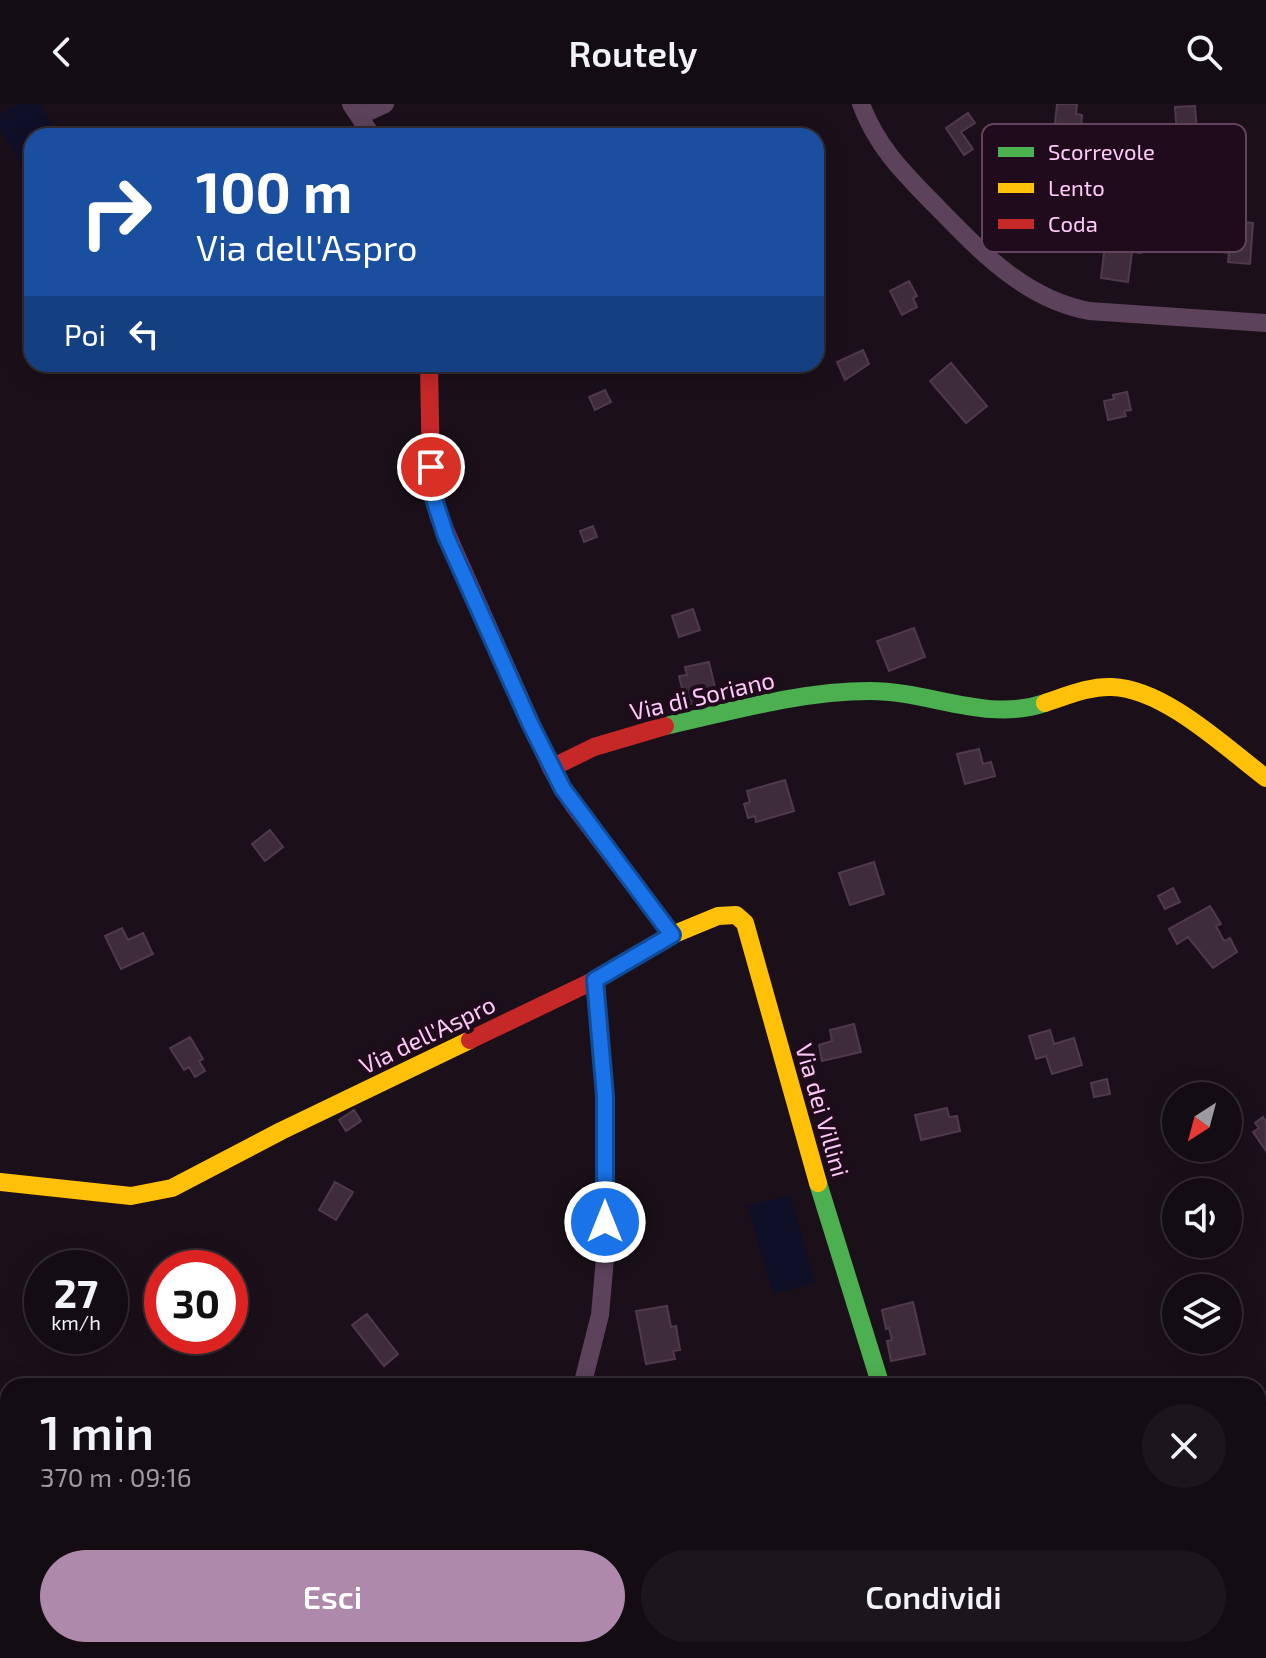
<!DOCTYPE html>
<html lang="it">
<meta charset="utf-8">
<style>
body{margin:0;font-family:"Exo 2",sans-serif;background:#1d151c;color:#f1f3f6;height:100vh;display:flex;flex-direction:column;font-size:30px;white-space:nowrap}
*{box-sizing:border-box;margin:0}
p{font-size:26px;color:#9d9ba0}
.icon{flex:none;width:44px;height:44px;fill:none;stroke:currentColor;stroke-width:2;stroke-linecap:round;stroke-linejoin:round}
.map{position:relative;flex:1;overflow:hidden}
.details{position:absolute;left:0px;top:1274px;width:1266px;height:280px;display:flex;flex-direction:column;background:#140c13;border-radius:24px 24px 0 0;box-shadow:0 4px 20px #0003,0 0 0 2px #332c33}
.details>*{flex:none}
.top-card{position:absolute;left:24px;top:24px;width:800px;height:244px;border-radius:24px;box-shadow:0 4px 20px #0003,0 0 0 2px #332c33;background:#1a4fa0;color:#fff;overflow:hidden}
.needle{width:52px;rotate:216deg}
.controls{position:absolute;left:1162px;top:978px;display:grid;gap:16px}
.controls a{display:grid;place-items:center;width:80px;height:80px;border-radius:50%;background:#140c13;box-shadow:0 4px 20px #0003,0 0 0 2px #332c33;font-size:40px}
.speed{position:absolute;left:24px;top:1146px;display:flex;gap:16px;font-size:40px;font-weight:700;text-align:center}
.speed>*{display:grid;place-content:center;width:104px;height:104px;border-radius:50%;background:#140c13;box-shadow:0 4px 20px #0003,0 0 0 2px #332c33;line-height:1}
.speed small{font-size:20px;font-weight:400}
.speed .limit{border:12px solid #d22;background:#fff;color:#111}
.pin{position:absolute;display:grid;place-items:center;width:68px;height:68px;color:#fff;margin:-34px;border:4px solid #fff;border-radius:50%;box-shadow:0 2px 8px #0007}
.me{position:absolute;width:88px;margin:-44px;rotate:0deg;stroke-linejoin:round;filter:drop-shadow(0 0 6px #0008)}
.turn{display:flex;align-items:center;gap:28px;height:168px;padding:0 40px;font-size:36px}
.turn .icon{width:104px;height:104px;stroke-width:2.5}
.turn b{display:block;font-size:56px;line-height:68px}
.then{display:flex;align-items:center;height:76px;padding:0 40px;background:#0003;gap:16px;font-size:30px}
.round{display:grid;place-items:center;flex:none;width:84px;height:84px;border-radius:42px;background:#1d151c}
.summary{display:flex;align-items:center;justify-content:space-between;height:136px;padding:0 40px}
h1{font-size:48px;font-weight:600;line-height:60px}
.button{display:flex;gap:16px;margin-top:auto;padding:16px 40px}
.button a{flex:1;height:92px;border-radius:48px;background:#af89ab;color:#fff;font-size:32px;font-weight:600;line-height:92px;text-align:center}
.button a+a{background:#1d151c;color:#f1f3f6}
header{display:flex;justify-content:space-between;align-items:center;height:104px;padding:0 40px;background:#140c13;font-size:36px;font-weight:600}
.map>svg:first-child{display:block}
.green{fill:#100f28}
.building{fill:#3e2c3b;stroke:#50394c;stroke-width:2}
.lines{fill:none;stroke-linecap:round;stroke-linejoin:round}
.street{stroke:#5c435b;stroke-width:18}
.fast{stroke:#4caf50;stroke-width:18}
.slow{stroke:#ffc107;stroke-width:18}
.jam{stroke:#c62828;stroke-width:18}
.route-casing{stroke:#114b97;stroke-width:20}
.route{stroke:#1a73e8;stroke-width:14}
.labels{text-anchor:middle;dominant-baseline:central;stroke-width:8;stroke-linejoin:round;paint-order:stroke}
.street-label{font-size:24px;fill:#ffcaf9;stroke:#200b1c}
.key{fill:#200b1c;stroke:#63445e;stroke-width:2}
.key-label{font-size:22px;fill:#ffcaf9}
</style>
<header><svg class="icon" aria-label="back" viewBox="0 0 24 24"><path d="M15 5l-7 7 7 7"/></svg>Routely<svg class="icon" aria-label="search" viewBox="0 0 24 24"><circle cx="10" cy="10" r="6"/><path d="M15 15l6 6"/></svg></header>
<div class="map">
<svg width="1266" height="1554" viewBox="0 0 1266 1554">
<rect width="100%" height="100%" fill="#1b1019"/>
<!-- green -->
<path class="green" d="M17 0H40L59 32H32V78L0 26V10Z
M790 1091 815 1178 773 1190 748 1102Z"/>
<!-- building -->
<path class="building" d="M1057 0H1077L1076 10 1082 11 1081 23 1055 20Z
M1195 2 1197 29 1177 30 1175 3Z
M968 9 975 19 961 28 973 45 964 51 946 24Z
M1216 116 1253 119 1250 160 1228 158 1229 149 1213 147Z
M1127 119 1145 121 1141 149 1132 148 1128 178 1101 174 1106 132 1113 133 1114 127 1126 128Z
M909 177 917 192 913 194 917 203 902 211 890 187Z
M863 246 869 260 845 276 837 258Z
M951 259 987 302 966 319 930 277Z
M605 286 611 298 595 306 589 293Z
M1127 288 1131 306 1124 307 1126 312 1108 316 1104 297 1114 295 1113 291Z
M593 422 597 433 584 438 580 427Z
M693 505 700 526 679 533 672 512Z
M914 524 925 553 889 567 877 537Z
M709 558 716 588 705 591 706 597 686 601 679 572 687 571 685 563Z
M979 645 983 660 991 658 995 672 965 680 957 650Z
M785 676 794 707 756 718 755 712 748 714 744 700 750 698 747 687Z
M270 726 283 743 265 757 252 740Z
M874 758 884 790 850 801 839 769Z
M1173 784 1180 798 1165 805 1158 792Z
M1210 802 1221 820 1216 822 1224 837 1230 834 1237 848 1213 864 1188 833 1177 840 1169 825Z
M122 824 128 836 143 829 153 850 121 865 105 832Z
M854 920 861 948 822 957 819 941 832 937 830 926Z
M1050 926 1054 940 1074 934 1082 961 1052 970 1046 952 1036 955 1029 932Z
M190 933 203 955 199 957 205 967 195 973 189 963 184 966 170 944Z
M1107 975 1110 990 1094 993 1091 979Z
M947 1004 949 1013 957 1012 960 1027 921 1036 915 1011Z
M354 1006 361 1017 346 1027 339 1016Z
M1263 1013 1266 1018V1047L1253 1028 1259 1024 1255 1019Z
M335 1078 353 1088 336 1116 319 1106Z
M913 1198 925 1250 891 1257 887 1237 892 1236 889 1224 886 1225 882 1206Z
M667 1202 671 1223 676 1222 680 1246 673 1247 675 1255 646 1260 636 1207Z
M367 1210 398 1250 384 1262 352 1221Z
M429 1546H442L443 1554H409L408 1549Z"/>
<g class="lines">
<!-- street -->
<path class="street" d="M351 0 372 32
M861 0C878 45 905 70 938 104 981 148 1025 195 1089 207L1266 219
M359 12 385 0
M582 1282 600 1211 605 1154V992L595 876
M580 1546 582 1554"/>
<!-- fast -->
<path class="fast" d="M665 622C732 607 802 587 870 587 930 587 986 619 1045 599
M818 1079 881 1282"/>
<!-- slow -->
<path class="slow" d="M1045 599C1067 592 1089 582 1112 583 1165 585 1225 643 1266 674
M672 831 718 812 736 811 745 819 818 1079
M0 1078 131 1092 172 1084 281 1027 470 936"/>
<!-- jam -->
<path class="jam" d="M429 260 431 372 438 410 551 664 594 643 665 622
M470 936 595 876 672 831 574 702 551 664"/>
</g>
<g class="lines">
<defs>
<path id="route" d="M431 363 435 398 446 432 530 619 563 685 672 831 595 876 605 992V1118"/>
</defs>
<!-- route casing -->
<use href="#route" class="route-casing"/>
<!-- route -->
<use href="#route" class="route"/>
</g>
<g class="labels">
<!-- street labels -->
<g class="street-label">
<text transform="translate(702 591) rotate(-13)">Via di Soriano</text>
<text transform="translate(427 930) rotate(-26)">Via dell'Aspro</text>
<text transform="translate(823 1006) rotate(74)">Via dei Villini</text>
</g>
</g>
<!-- legend -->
<rect x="982" y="20" width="264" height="128" rx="12" class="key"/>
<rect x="998" y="43" width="36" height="10" fill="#4caf50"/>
<rect x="998" y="79" width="36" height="10" fill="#ffc107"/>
<rect x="998" y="115" width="36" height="10" fill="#c62828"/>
<g class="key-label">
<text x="1048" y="56">Scorrevole</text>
<text x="1048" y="92">Lento</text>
<text x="1048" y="128">Coda</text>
</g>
</svg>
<div class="controls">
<a><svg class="needle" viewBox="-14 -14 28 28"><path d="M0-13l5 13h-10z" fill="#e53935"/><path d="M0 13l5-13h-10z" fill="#9d9ba0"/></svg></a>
<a><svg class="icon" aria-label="sound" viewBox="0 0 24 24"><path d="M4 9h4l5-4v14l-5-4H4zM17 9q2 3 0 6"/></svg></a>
<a><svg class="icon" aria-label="layers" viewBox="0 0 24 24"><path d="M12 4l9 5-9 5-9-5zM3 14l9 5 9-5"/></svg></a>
</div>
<div class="speed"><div>27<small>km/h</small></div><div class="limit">30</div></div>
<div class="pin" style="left:431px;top:363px;background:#d93025"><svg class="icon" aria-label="arrive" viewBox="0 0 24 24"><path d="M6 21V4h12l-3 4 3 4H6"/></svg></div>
<svg class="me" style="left:605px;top:1118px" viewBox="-20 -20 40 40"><circle r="17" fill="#1a73e8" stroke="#fff" stroke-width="3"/><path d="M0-11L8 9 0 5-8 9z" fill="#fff"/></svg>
<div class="top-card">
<div class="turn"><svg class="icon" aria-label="right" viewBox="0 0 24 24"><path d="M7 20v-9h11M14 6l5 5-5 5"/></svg><div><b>100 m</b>Via dell'Aspro</div></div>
<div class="then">Poi<svg class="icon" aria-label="left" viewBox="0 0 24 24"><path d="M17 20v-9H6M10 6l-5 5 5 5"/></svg></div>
</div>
<section class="details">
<div class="summary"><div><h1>1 min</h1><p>370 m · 09:16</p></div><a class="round"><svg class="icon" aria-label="close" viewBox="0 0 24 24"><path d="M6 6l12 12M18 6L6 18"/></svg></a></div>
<div class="button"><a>Esci</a><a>Condividi</a></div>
</section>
</div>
